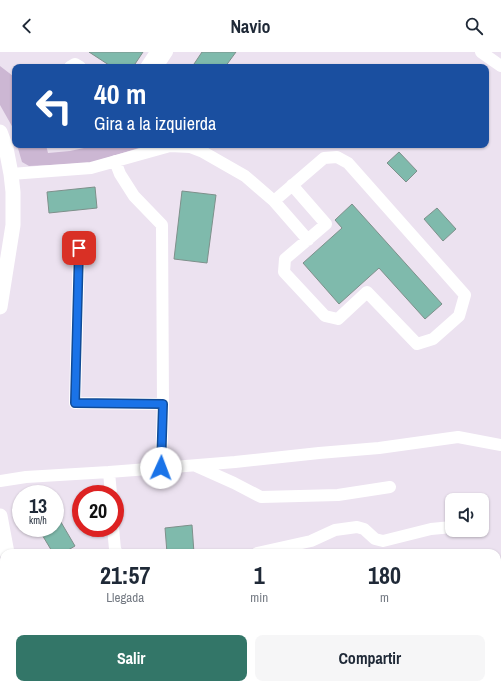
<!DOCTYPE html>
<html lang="es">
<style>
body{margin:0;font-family:"Archivo Narrow",sans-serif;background:#f6f6f7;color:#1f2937;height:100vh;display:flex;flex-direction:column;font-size:15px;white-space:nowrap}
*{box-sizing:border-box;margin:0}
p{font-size:13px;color:#747a83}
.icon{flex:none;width:22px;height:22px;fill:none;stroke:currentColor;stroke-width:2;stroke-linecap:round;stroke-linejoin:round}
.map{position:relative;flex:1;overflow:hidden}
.panel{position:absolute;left:0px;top:497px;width:501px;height:140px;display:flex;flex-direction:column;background:#fff;border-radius:12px 12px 0 0;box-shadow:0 1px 3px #0004}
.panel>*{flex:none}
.guide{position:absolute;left:12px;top:12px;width:477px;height:84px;border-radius:8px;box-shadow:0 1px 3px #0004;background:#1a4fa0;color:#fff;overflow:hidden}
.controls{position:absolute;left:445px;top:441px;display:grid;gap:8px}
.controls a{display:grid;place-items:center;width:44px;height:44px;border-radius:8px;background:#fff;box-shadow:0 1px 3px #0004;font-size:20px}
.speed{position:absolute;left:12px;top:433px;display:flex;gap:8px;font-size:20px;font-weight:700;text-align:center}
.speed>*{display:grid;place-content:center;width:52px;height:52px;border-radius:50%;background:#fff;box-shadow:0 1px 3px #0004;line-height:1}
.speed small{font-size:10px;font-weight:400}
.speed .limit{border:6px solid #d22;background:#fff;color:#111}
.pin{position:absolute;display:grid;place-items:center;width:34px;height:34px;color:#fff;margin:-17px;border-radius:8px;box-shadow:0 2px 6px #0006}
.me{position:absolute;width:44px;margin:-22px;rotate:2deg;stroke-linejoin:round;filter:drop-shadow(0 0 3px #0008)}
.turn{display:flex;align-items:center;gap:14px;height:84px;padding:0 16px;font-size:18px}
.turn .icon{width:52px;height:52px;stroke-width:2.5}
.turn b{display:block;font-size:28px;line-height:34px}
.eta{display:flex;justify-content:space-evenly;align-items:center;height:68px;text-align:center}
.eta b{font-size:24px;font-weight:700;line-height:28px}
.action{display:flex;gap:8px;margin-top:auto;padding:8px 16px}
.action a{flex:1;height:46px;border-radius:8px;background:#337668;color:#fff;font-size:16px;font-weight:700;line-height:46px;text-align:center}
.action a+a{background:#f6f6f7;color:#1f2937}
header{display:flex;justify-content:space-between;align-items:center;height:52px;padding:0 16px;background:#fff;font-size:18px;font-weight:700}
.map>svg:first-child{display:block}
.green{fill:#ccb7d3}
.building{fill:#7fbaac;stroke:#7e908b}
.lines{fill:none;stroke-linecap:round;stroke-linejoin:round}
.minor{stroke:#fff;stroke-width:12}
.major{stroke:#fff;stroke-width:15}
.route-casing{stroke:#114b97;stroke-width:10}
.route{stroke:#1a73e8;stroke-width:7}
</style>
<header><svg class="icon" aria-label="back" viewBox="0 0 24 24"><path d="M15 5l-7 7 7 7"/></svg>Navio<svg class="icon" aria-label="search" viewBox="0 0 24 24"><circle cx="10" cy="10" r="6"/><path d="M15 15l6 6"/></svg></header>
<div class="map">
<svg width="501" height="637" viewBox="0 0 501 637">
<rect width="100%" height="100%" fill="#ece2f0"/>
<!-- green -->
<path class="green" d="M0 14 13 24 15 28V86L13 76 0 53Z
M17 93H46L48 101 70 99 98 93H141L142 95 90 111 29 114 22 110Z
M497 521 501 526V596L497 599V585L500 583 497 579Z"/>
<!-- building -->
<path class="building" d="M89 0H143L133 15H112Z
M202 0H236L225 15H192Z
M399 100 417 119 406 130 387 111Z
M95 135 97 156 49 161 47 140Z
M182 139 216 143 207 211 174 207Z
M352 152 442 252 425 267 379 216 339 252 303 211 342 176 335 168Z
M437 156 456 177 443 189 424 167Z
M55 460 75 494 63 501H53L38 476H55Z
M192 473 194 501H167L165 476Z"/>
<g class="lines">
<!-- minor -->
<path class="minor" d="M481 0 501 14
M70 15 75 12 80 15
M146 15 156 0
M157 15 167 0
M115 109 120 122 134 144 162 173 163 352 161 416
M11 122 91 116 170 94 190 95 203 100 245 124 274 149 308 188
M274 149 324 106 337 105 348 111 465 243 459 264 433 287 417 292 367 240 338 267 325 264 284 220 285 207 326 172 292 133
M79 196 75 351 163 352
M196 414 234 431 261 445 338 443 390 435
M109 420 111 442
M0 429 26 425 109 420 161 416 235 410 319 401 379 396 458 385 501 393
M113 476 115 497 117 501
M257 501 311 489 335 478 357 475 364 477 375 487 383 489 431 477 452 475
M497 615 501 613
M106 633 109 637
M171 633 174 637
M266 633 269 637
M282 633 287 637
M381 633 383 637
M413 637 417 633
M465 637 471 633"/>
<!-- major -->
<path class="major" d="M0 80 6 96 11 122 13 140V173L0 255
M0 464 7 501
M38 633 39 637
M55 633 57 637
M191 633 194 637"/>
</g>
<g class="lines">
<defs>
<path id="route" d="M79 196 75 351 163 352 161 416"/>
</defs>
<!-- route casing -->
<use href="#route" class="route-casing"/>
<!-- route -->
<use href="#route" class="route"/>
</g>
</svg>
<div class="controls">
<a><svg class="icon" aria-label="sound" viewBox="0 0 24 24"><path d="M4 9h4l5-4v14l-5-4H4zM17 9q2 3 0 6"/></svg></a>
</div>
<div class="speed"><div>13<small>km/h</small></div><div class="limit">20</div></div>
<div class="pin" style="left:79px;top:196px;background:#d93025"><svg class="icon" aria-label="arrive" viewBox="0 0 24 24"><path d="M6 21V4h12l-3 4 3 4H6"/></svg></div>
<svg class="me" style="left:161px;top:416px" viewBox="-20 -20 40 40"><circle r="19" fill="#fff"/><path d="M0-13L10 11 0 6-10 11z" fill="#1a73e8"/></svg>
<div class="guide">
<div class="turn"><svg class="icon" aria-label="left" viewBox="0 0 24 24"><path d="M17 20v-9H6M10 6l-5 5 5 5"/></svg><div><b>40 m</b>Gira a la izquierda</div></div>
</div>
<section class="panel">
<div class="eta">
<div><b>21:57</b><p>Llegada</p></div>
<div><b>1</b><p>min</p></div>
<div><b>180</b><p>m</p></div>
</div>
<div class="action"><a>Salir</a><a>Compartir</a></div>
</section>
</div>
